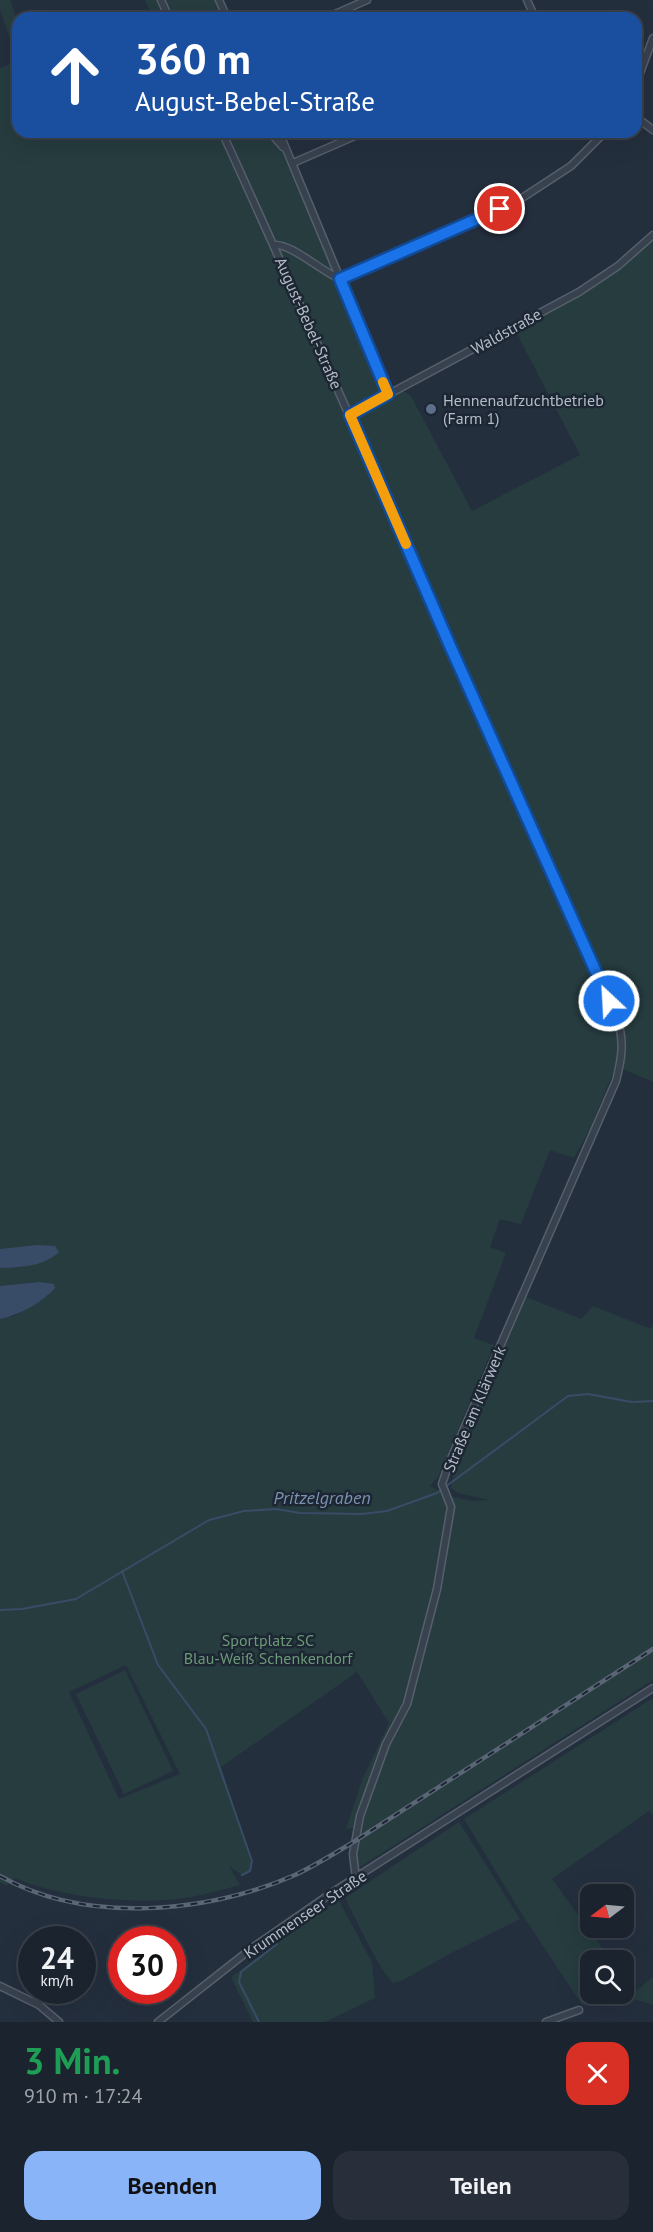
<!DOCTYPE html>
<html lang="de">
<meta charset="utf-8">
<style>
body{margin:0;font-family:"PT Sans",sans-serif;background:#282f3a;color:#f1f3f6;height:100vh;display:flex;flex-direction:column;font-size:22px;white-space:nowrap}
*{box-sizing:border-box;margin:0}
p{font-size:20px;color:#a0a4aa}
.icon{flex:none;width:33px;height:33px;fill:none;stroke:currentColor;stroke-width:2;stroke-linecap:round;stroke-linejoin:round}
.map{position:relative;height:2022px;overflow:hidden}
.details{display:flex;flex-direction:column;background:#1b232e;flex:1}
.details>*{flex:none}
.banner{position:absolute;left:12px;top:12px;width:630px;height:126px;border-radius:18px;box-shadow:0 6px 24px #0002,0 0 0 2px #39404a;background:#1a4fa0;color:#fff;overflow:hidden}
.needle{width:39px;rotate:254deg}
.buttons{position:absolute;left:580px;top:1884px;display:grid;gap:12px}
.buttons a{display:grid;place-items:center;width:54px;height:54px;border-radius:12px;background:#1b232e;box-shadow:0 6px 24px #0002,0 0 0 2px #39404a;font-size:30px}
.speed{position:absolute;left:18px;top:1926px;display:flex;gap:12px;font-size:30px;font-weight:700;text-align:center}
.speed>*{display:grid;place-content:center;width:78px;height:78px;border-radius:50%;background:#1b232e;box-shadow:0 6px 24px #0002,0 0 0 2px #39404a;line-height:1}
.speed small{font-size:15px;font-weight:400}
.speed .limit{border:9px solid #d22;background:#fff;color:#111}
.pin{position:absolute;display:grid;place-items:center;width:51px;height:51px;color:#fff;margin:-26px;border:3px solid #fff;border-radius:50%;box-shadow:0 2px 6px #0007}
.me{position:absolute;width:66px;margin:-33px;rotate:335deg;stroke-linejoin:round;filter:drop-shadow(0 0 4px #0008)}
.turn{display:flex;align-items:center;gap:21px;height:126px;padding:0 24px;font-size:27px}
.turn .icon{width:78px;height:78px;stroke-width:2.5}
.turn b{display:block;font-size:42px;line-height:51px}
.round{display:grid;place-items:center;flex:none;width:63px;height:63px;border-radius:18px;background:#282f3a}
.overview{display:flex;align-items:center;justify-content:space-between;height:102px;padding:0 24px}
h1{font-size:36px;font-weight:700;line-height:45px;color:#1e9e55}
.primary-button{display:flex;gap:12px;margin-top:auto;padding:12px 24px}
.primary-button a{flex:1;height:69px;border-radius:18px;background:#8ab4f8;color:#111;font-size:24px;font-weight:700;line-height:69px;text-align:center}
.primary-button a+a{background:#282f3a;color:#f1f3f6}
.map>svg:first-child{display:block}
.green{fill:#263c3f;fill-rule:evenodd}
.water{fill:#394c67}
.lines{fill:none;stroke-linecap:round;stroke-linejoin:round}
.stream{stroke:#394c67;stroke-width:2}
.minor-casing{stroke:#565f6c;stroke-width:9}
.minor{stroke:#38414e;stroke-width:6}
.rail-casing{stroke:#5a6575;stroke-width:4.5}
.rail{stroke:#1d2633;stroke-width:2;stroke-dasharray:7;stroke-linecap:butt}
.route-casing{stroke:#114b97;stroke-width:15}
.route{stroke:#1a73e8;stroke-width:10}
.slow{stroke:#f59e0b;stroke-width:10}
.service-dot{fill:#5c6f8a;stroke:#1d2633;stroke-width:2}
.labels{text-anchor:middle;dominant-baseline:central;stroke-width:5;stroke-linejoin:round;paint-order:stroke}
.street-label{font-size:16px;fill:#b4bcc9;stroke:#1d2633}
.poi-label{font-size:16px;fill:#b4bcc9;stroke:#1d2633;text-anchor:start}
.park-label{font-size:16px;fill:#6b9a76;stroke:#1d2633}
.water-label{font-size:18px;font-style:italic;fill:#7c92b1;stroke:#1d2633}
</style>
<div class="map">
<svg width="653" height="2022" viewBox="0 0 653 2022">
<rect width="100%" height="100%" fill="#242f3e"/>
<!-- green -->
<path class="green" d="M0 0H10L18 22V55L15 54 0 10Z
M145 0H216L224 18H153Z
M13 63 18 66V132H275L385 392 396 387 411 396 472 511 580 455 515 330 570 301 620 269 653 240V1082L616 1066 590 1129 574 1158 550 1150 521 1224 500 1219 490 1247 506 1253 474 1338 494 1345 438 1477 430 1486 448 1496 473 1501 489 1500 458 1493 451 1488 455 1464 526 1297 581 1319 593 1306 651 1329 653 1324V1680L357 1869 355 1861 361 1826 346 1829 362 1780 389 1723 357 1672 221 1767 252 1861 250 1871 242 1875 229 1866 240 1885C224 1889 207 1894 191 1897 142 1906 60 1898 15 1878L6 1886 0 1882V1319L14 1316 49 1295 39 1282 0 1286V1268L41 1263 0 1249V68ZM126 1665 180 1774 119 1799 69 1692Z
M125 1670 173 1771 124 1794 76 1694Z
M653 1698V1815L649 1811 552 1879 611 1960H591V1994H614L603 2002 582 2005 518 1908 464 1819Z
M459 1822 520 1919 453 1952 401 1981 394 1983C382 1976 353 1913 345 1898Z
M338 1899 372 1962 375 1998 325 2022H253L231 1977Z
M653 1977V2005L628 1997Z"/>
<!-- water -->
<path class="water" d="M37 1245 55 1246 59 1252C43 1267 21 1267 0 1268V1249Z
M39 1282 54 1284 55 1288C42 1303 19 1315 0 1319V1286Z"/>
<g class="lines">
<!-- stream -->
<path class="stream" d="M634 1402 653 1401
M122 1571 158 1665 206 1729 252 1861 250 1871 242 1875
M0 1610 22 1609 76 1599 209 1520 244 1511 276 1509 300 1513 362 1514 387 1511 437 1493 568 1396 588 1394 632 1402
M259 2022 239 1982 241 1972 277 1944"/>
<defs>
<path id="minor" d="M161 0 169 18
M219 0 227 18
M527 0 535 18
M326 18 367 0
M636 84 653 38
M636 117 653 130
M222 132C357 427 483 725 618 1020 624 1044 622 1057 616 1081L449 1463 442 1484 451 1507 437 1589 407 1704 386 1744 360 1816 353 1854 356 1879
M270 132 283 147
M279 132 388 394
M293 163 364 132
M274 245C291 243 322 272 340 279L519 200 571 166 605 132
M350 415 579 292 618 266 653 235
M0 1986 39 2005 59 2022
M158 2022 252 1948 336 1890 653 1688
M546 2022 579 2010"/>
</defs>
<!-- minor casing -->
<use href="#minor" class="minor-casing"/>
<!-- minor -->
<use href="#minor" class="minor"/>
<defs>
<path id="rail" d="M0 1876C86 1925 208 1913 295 1875 316 1865 335 1853 355 1841L653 1649"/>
</defs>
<!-- rail casing -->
<use href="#rail" class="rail-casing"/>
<!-- rail -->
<use href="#rail" class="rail"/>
</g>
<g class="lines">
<defs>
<path id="route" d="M500 209 340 279 388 394 350 415 451 648 609 1001"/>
</defs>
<!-- route casing -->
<use href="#route" class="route-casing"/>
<!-- route -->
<use href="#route" class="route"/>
<!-- slow -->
<path class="slow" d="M383 382 388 394 350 415 406 544"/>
</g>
<!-- markers -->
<circle class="service-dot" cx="431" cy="409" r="6"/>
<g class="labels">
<!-- street labels -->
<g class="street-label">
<text transform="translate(309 323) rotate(66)">August-Bebel-Straße</text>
<text transform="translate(506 331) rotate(-29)">Waldstraße</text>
<text transform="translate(474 1409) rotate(-67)">Straße am Klärwerk</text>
<text transform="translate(305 1914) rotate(-34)">Krummenseer Straße</text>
</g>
<!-- poi labels -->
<g class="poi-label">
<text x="443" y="400">Hennenaufzuchtbetrieb<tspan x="443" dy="18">(Farm 1)</tspan></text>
</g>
<!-- park labels -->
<g class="park-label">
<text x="268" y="1640">Sportplatz SC<tspan x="268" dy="18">Blau-Weiß Schenkendorf</tspan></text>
</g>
<!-- water labels -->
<g class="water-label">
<text x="322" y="1497">Pritzelgraben</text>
</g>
</g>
</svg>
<div class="buttons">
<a><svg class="needle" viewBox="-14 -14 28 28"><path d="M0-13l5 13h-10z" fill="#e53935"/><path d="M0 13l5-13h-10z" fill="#a0a4aa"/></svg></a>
<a><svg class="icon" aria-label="search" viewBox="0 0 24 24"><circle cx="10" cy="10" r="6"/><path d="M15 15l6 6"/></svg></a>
</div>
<div class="speed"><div>24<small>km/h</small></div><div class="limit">30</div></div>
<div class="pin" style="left:500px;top:209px;background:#d93025"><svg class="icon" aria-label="arrive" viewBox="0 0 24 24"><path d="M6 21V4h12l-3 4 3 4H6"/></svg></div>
<svg class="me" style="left:609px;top:1001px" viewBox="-20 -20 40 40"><circle r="17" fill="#1a73e8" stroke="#fff" stroke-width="3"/><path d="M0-11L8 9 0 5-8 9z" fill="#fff"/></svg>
<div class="banner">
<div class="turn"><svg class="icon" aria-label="ahead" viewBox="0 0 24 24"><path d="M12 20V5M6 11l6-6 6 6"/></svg><div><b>360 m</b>August-Bebel-Straße</div></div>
</div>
</div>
<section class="details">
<div class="overview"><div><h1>3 Min.</h1><p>910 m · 17:24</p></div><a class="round" style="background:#d93025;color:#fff"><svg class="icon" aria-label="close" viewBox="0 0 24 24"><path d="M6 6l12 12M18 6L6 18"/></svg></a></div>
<div class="primary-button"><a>Beenden</a><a>Teilen</a></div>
</section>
